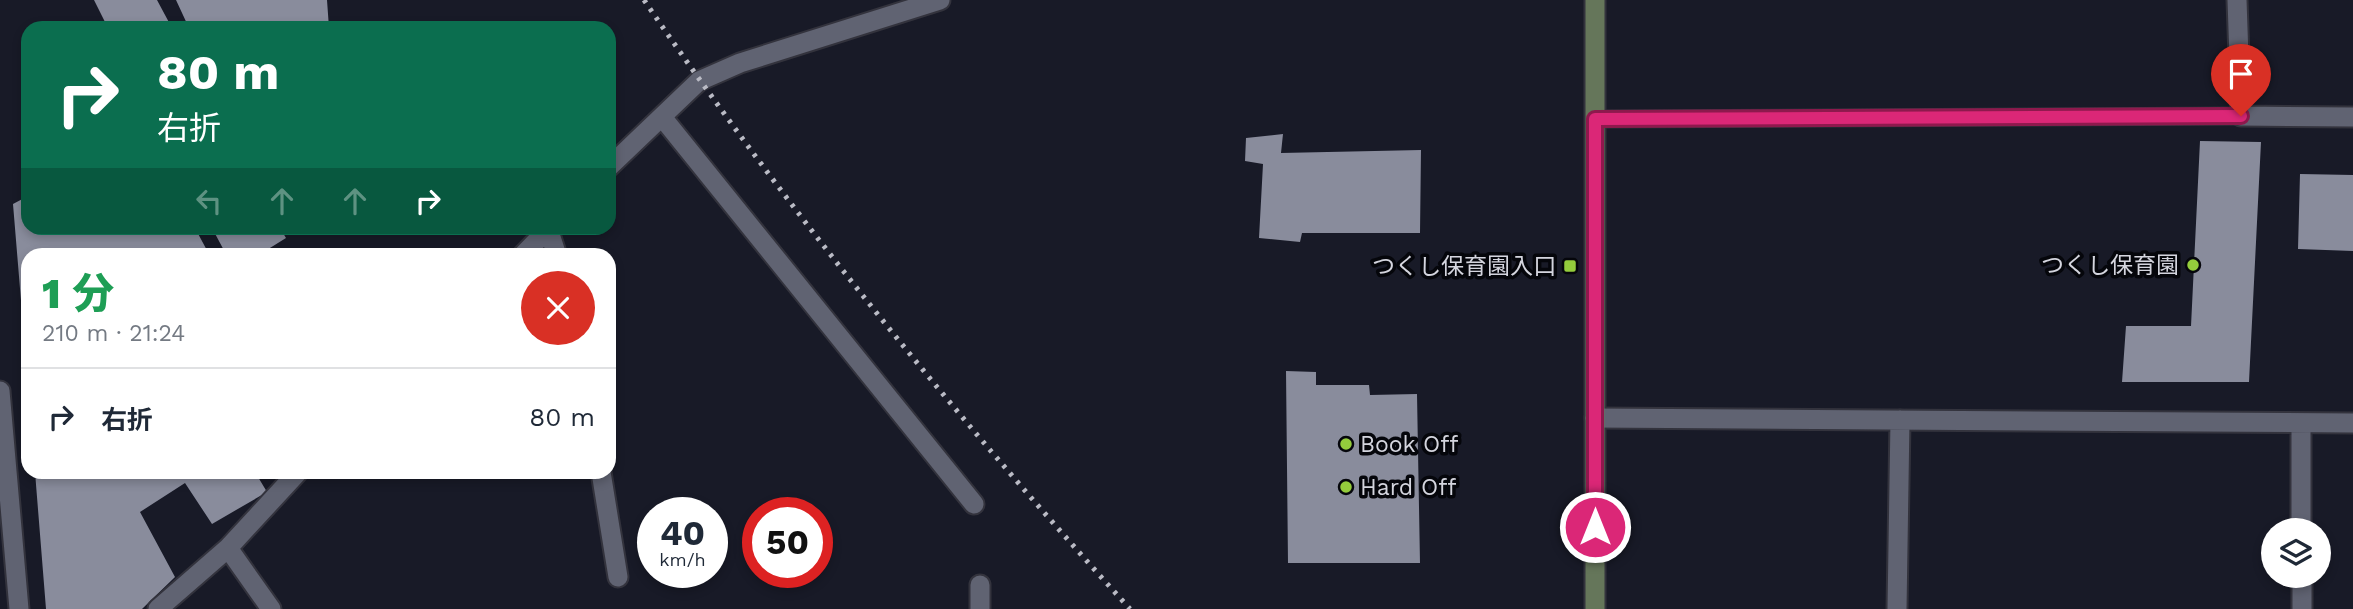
<!DOCTYPE html>
<html lang="ja">
<meta charset="utf-8">
<style>
body{margin:0;font-family:"Work Sans","Noto Sans JP",sans-serif;background:#f2f2f3;color:#1f2937;height:100vh;display:flex;flex-direction:column;font-size:26px;white-space:nowrap}
*{box-sizing:border-box;margin:0}
p{font-size:23px;color:#747a83}
.icon{flex:none;width:38px;height:38px;fill:none;stroke:currentColor;stroke-width:2;stroke-linecap:round;stroke-linejoin:round}
.map{position:relative;flex:1;overflow:hidden}
.sheet{position:absolute;left:21px;top:248px;width:595px;height:231px;display:flex;flex-direction:column;background:#fff;border-radius:21px;box-shadow:0 4px 10px #0003}
.sheet>*{flex:none}
.top-card{position:absolute;left:21px;top:21px;width:595px;height:214px;border-radius:21px;box-shadow:0 4px 10px #0003;background:#0b6e4f;color:#fff;overflow:hidden}
.tools{position:absolute;left:2261px;top:518px;display:grid;gap:14px}
.tools a{display:grid;place-items:center;width:70px;height:70px;border-radius:50%;background:#fff;box-shadow:0 4px 10px #0003;font-size:35px}
.speed{position:absolute;left:637px;top:497px;display:flex;gap:14px;font-size:35px;font-weight:700;text-align:center}
.speed>*{display:grid;place-content:center;width:91px;height:91px;border-radius:50%;background:#fff;box-shadow:0 4px 10px #0003;line-height:1}
.speed small{font-size:18px;font-weight:400}
.speed .limit{border:10px solid #d22;background:#fff;color:#111}
.pin{position:absolute;display:grid;place-items:center;width:60px;height:60px;color:#fff;margin:-72px -30px;border-radius:50% 50% 50% 0;rotate:-45deg;box-shadow:0 0 7px #0007}
.pin .icon{rotate:45deg}
.me{position:absolute;width:77px;margin:-38px;rotate:0deg;stroke-linejoin:round;filter:drop-shadow(0 0 5px #0008)}
.turn{display:flex;align-items:center;gap:24px;height:147px;padding:0 21px;font-size:32px}
.turn .icon{width:91px;height:91px;stroke-width:2.5}
.turn b{display:block;font-size:49px;line-height:60px}
.lanes{display:flex;align-items:center;height:66px;padding:0 21px;background:#0003;justify-content:center;gap:35px;direction:ltr}
.lanes .off{opacity:.35}
.round{display:grid;place-items:center;flex:none;width:74px;height:74px;border-radius:37px;background:#f2f2f3}
.summary{display:flex;align-items:center;justify-content:space-between;height:119px;padding:0 21px}
h1{font-size:42px;font-weight:800;line-height:52px;color:#1e9e55}
ul{padding:0;list-style:none}
li{display:flex;align-items:center;gap:21px;height:98px;padding:0 21px;border-top:2px solid #e0e1e3}
li div{flex:1}
li b{display:block;font-size:26px}
li em{font-style:normal}
.map>svg:first-child{display:block}
.building{fill:#898c9c}
.lines{fill:none;stroke-linecap:round;stroke-linejoin:round}
.service-casing{stroke:#33333d;stroke-width:19}
.minor-casing{stroke:#33333d;stroke-width:23}
.secondary-casing{stroke:#33333d;stroke-width:23}
.service{stroke:#606372;stroke-width:16}
.minor{stroke:#606372;stroke-width:19}
.secondary{stroke:#65765a;stroke-width:19}
.rail{stroke:#babbc5;stroke-width:5;stroke-dasharray:3.5 7;stroke-linecap:butt}
.route-casing{stroke:#8e194d;stroke-width:18}
.route{stroke:#db2777;stroke-width:12}
.poi-dot{fill:#94cc3c;stroke:#05060b;stroke-width:2.5}
.labels{text-anchor:middle;dominant-baseline:central;stroke-width:7;stroke-linejoin:round;paint-order:stroke}
.poi-label{font-size:23px;fill:#d4d5de;stroke:#05060b;text-anchor:end}
</style>
<div class="map">
<svg width="2353" height="609" viewBox="0 0 2353 609">
<rect width="100%" height="100%" fill="#181a27"/>
<!-- building -->
<path class="building" d="M94 0H157L172 28H108Z
M176 0H327L329 28H189Z
M1283 134 1281 153 1421 150 1420 233H1302L1300 242 1259 238 1263 164 1245 161 1246 138Z
M2200 141 2261 142 2249 382H2122L2126 326H2191Z
M2300 174 2353 175V251L2298 249Z
M28 196V228H195L210 256H28L26 361 13 204Z
M212 228H280L286 238 257 256H227Z
M1286 371 1316 372V385H1369L1370 395 1417 394 1420 563H1288Z
M35 472H255L267 492 212 524 185 483 140 512 175 577 142 609H46Z"/>
<g class="lines">
<defs>
<path id="service" d="M1595 119 2241 116"/>
<path id="minor" d="M2237 0 2241 116 2353 117
M662 117 974 504
M609 167 699 81 740 63 940 0
M548 228 557 256
M522 256 549 228
M0 391 19 609
M1595 418 2353 423
M2301 423V530
M601 472 618 577
M228 548 271 609
M2302 576V609
M980 585V609
M158 609 228 548 298 472
M1897 609 1900 420"/>
<path id="secondary" d="M1595 609V0"/>
</defs>
<!-- service casing -->
<use href="#service" class="service-casing"/>
<!-- minor casing -->
<use href="#minor" class="minor-casing"/>
<!-- secondary casing -->
<use href="#secondary" class="secondary-casing"/>
<!-- service -->
<use href="#service" class="service"/>
<!-- minor -->
<use href="#minor" class="minor"/>
<!-- secondary -->
<use href="#secondary" class="secondary"/>
<!-- rail -->
<path class="rail" d="M644 0C791 215 955 416 1130 609"/>
</g>
<g class="lines">
<defs>
<path id="route" d="M1595 527V119L2241 116"/>
</defs>
<!-- route casing -->
<use href="#route" class="route-casing"/>
<!-- route -->
<use href="#route" class="route"/>
</g>
<!-- markers -->
<g class="poi-dot">
<circle cx="2193" cy="265" r="7"/>
<rect x="1563" y="259" width="14" height="14" rx="3.5"/>
<circle cx="1346" cy="444" r="7"/>
<circle cx="1346" cy="487" r="7"/>
</g>
<g class="labels">
<!-- poi labels -->
<g class="poi-label">
<text x="2179" y="265">つくし保育園</text>
<text x="1556" y="266">つくし保育園入口</text>
<text x="1360" y="444" text-anchor="start">Book Off</text>
<text x="1360" y="487" text-anchor="start">Hard Off</text>
</g>
</g>
</svg>
<div class="tools">
<a><svg class="icon" aria-label="layers" viewBox="0 0 24 24"><path d="M12 4l9 5-9 5-9-5zM3 14l9 5 9-5"/></svg></a>
</div>
<div class="speed"><div>40<small>km/h</small></div><div class="limit">50</div></div>
<div class="pin" style="left:2241px;top:116px;background:#d93025"><svg class="icon" aria-label="arrive" viewBox="0 0 24 24"><path d="M6 21V4h12l-3 4 3 4H6"/></svg></div>
<svg class="me" style="left:1595px;top:527px" viewBox="-20 -20 40 40"><circle r="17" fill="#db2777" stroke="#fff" stroke-width="3"/><path d="M0-11L8 9 0 5-8 9z" fill="#fff"/></svg>
<div class="top-card">
<div class="turn"><svg class="icon" aria-label="right" viewBox="0 0 24 24"><path d="M7 20v-9h11M14 6l5 5-5 5"/></svg><div><b>80 m</b>右折</div></div>
<div class="lanes"><svg class="icon off" aria-label="left" viewBox="0 0 24 24"><path d="M17 20v-9H6M10 6l-5 5 5 5"/></svg><svg class="icon off" aria-label="ahead" viewBox="0 0 24 24"><path d="M12 20V5M6 11l6-6 6 6"/></svg><svg class="icon off" aria-label="ahead" viewBox="0 0 24 24"><path d="M12 20V5M6 11l6-6 6 6"/></svg><svg class="icon" aria-label="right" viewBox="0 0 24 24"><path d="M7 20v-9h11M14 6l5 5-5 5"/></svg></div>
</div>
<section class="sheet">
<div class="summary"><div><h1>1 分</h1><p>210 m · 21:24</p></div><a class="round" style="background:#d93025;color:#fff"><svg class="icon" aria-label="close" viewBox="0 0 24 24"><path d="M6 6l12 12M18 6L6 18"/></svg></a></div>
<ul>
<li><svg class="icon" aria-label="right" viewBox="0 0 24 24"><path d="M7 20v-9h11M14 6l5 5-5 5"/></svg><div><b>右折</b></div><em>80 m</em></li>
</ul>
</section>
</div>
